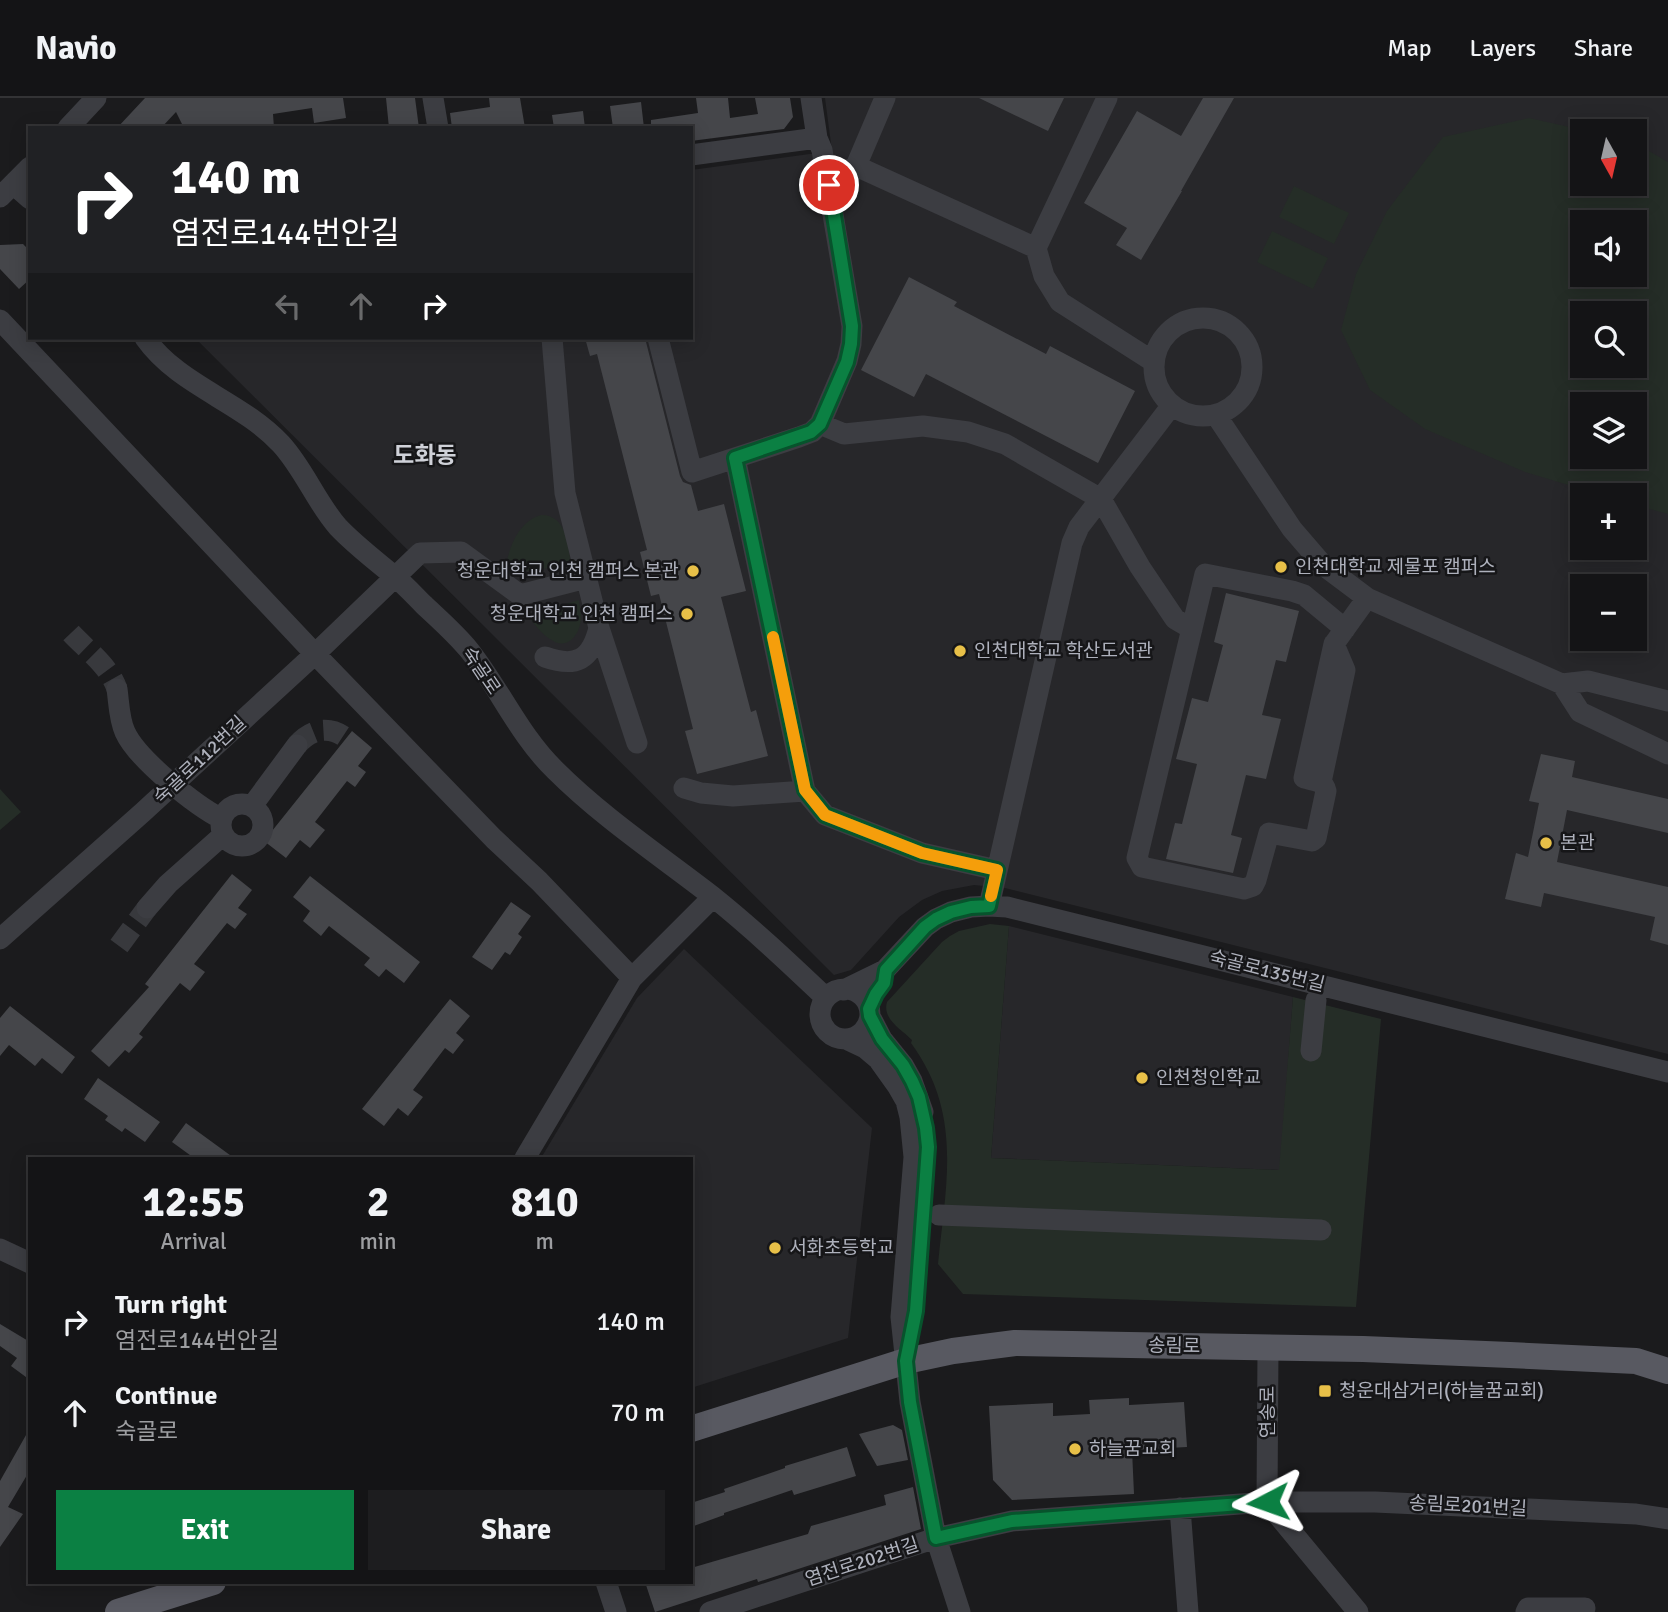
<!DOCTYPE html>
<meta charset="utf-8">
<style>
body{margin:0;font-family:Signika,"Noto Sans KR",sans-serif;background:#1d1d1f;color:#f1f3f6;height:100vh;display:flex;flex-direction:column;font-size:26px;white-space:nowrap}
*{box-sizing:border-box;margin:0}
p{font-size:23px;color:#9d9ea1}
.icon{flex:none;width:38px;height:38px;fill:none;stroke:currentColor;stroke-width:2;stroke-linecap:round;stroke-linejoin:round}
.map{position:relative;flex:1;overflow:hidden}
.panel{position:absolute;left:28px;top:1059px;width:665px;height:427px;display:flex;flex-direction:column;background:#141416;border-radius:0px;box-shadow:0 4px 18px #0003,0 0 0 2px #333335}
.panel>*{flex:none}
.banner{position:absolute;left:28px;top:28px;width:665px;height:214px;border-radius:0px;box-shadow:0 4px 18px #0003,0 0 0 2px #333335;background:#202124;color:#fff;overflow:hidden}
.needle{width:46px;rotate:172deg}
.buttons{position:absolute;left:1570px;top:21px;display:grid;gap:14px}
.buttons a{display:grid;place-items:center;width:77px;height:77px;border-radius:0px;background:#141416;box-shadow:0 4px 18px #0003,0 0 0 2px #333335;font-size:35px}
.pin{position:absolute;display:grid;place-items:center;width:60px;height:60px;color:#fff;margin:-30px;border:4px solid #fff;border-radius:50%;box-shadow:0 2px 7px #0007}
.me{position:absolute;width:77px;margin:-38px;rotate:266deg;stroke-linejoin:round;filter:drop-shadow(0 0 5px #0008)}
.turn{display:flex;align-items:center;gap:24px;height:147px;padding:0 28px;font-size:32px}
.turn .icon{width:91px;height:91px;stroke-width:2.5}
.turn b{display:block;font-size:49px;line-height:60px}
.lanes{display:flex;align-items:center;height:66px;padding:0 28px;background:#0003;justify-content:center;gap:35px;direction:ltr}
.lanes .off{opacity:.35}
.eta{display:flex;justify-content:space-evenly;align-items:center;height:119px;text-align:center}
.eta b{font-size:42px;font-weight:700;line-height:49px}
.action{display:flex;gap:14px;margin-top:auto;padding:14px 28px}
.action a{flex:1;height:80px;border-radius:0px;background:#0b8043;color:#fff;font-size:28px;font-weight:700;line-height:80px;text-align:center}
.action a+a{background:#1d1d1f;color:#f1f3f6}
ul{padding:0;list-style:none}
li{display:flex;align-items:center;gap:21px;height:91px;padding:0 28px}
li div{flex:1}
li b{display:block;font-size:26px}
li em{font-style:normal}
header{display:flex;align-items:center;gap:42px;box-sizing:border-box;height:98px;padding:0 35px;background:#141416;border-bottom:2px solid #333335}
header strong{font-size:33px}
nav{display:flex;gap:38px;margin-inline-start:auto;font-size:24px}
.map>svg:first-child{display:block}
.built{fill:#27272a;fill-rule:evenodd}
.green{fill:#252d27;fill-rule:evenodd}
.building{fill:#45464a}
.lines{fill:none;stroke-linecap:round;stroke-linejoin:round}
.minor-tunnel{stroke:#38393d;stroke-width:21;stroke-dasharray:21 10;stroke-linecap:butt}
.minor{stroke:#3c3d42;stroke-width:21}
.major{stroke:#585961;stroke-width:26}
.route-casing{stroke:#07532c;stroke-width:18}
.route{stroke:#0b8043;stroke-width:12}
.slow{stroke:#f59e0b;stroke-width:12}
.poi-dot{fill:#e8c048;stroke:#161618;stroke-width:2.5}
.labels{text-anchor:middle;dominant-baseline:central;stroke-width:5;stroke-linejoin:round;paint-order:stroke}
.poi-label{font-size:19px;fill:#aeb1bc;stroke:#161618;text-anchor:start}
.street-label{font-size:19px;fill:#aeb1bc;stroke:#161618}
.quarter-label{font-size:23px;font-weight:bold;fill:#cfd1d8;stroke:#161618}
</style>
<header>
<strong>Navio</strong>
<nav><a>Map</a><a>Layers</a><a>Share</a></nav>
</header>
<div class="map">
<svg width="1668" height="1514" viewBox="0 0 1668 1514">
<rect width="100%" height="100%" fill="#1b1b1d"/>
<!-- built -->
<path class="built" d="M825 0H1668V956L1005 790 974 787 942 793 922 802 899 819 851 872 834 877 195 240H691V72L832 53ZM1582 33H1634V86H1582ZM1582 124H1634V177H1582ZM1582 215H1634V268H1582ZM1582 306H1634V359H1582ZM1582 397H1634V450H1582ZM1582 488H1634V541H1582Z
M1009 828 1293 899 1280 1072 991 1060Z
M684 851 872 1030 848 1240 691 1290V1060H541L637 900Z"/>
<!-- green -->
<path class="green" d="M1529 20 1587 33H1582V86H1634L1635 45 1668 64V416L1635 407 1634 397H1602L1525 374 1425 331 1370 292 1341 232 1356 176 1387 113 1443 39ZM1634 124V177H1582V124ZM1634 215V268H1582V215ZM1634 306V359H1582V306Z
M1294 88 1349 115 1334 146 1279 119Z
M1272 133 1328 160 1313 191 1257 164Z
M541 417C567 417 568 447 571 467L504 476C508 454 516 424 541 417Z
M579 502C579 507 581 513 581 518 581 536 568 554 550 541 541 536 534 525 527 517Z
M0 691 21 714 0 732Z
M990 826 1009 828 991 1060 1279 1072 1293 899 1381 921 1356 1209 963 1196 938 1166C946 1085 963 1016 911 945L912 942C901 931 882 921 887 904L942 844 950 838 959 833Z"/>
<!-- building -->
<path class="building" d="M145 0H343L346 20 314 25 312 10 273 16 274 30H184L176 14 161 30H117Z
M386 0H415L419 30H389Z
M489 0H520L525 30H452L450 15 490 9Z
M696 0H728L730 20 758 16 755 0H790L793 19 784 31 691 43V30H651V22L698 15Z
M979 0H1064L1048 33Z
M1203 0H1234L1181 93H1182L1141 162 1116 147 1127 130 1084 105 1137 13 1181 38Z
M641 4 644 30H613L610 8Z
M583 13 585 30H554L552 17Z
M23 146 30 153V181L19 191 0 171V147Z
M909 179 957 204 954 208 1046 256 1050 248 1135 293 1098 365 926 276 914 299 861 272Z
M585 240H645L680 378 683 384 691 387 698 413 724 406 746 493 721 499 751 614 756 612 768 658 697 676 685 633 693 631 659 496 651 498 640 454 647 452 597 256 590 258Z
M1226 495 1299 513 1286 564 1276 562 1262 617 1281 621 1266 681 1246 677 1231 737 1242 740 1233 775 1166 761 1175 725 1182 726 1197 666 1176 661 1192 600 1208 604 1223 547 1214 544Z
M352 633 372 650 358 668 366 674 355 689 347 683 315 724 325 732 310 750 300 742 286 760 264 743Z
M1541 656 1575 663 1572 679 1668 701V735L1567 712 1557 764 1668 789V847L1650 842 1655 819 1544 795 1541 809 1505 801 1516 755 1528 759 1539 705 1529 703Z
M232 776 252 792 238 810 247 816 235 831 227 825 194 866 205 874 190 893 180 885 139 936 143 939 129 955 125 952 109 969 91 953 149 889 145 886Z
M310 778 420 864 404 885 386 871 379 879 364 867 370 860 329 828 321 838 303 823 310 813 293 799Z
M511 804 531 818 518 836 522 839 510 857 505 854 492 872 472 859Z
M450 901 470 918 456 935 464 942 453 956 445 950 413 992 423 999 408 1018 398 1010 384 1028 362 1011Z
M10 908 75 959 62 976 42 960 35 968 9 947 0 958V920Z
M98 980 160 1024 145 1044 125 1030 122 1034 105 1022 108 1018 84 1001Z
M186 1025 234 1060H194L172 1044Z
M0 1226 30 1244V1282L11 1268 17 1260 0 1248Z
M1129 1300V1307L1184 1304 1187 1349 1132 1352 1134 1396 1012 1402 993 1382 989 1308 1053 1305V1318L1090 1316 1089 1302Z
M893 1327 902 1332 908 1362 877 1368 859 1336Z
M30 1330V1372L8 1409 23 1416 0 1449V1383Z
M847 1349 856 1378 794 1397 792 1392 724 1415V1417L691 1429V1405L725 1394 724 1391 785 1370V1368Z
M913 1389 921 1431 758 1484 757 1481 655 1514 645 1484H691V1470L808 1436 811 1428 886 1407 884 1397Z"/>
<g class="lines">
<!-- minor-tunnel -->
<path class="minor-tunnel" d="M71 535C87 552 110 569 117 591
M297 647C311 631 329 627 346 640
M119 848 147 810"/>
<!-- minor -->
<path class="minor" d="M433 0 438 30
M68 30 96 0
M691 57 817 40
M856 68 1036 150 1044 178 1060 204 1154 264
M846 74 856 68 885 0
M13 86 30 101
M0 99 30 69
M1036 150 1107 0
M1154 269a49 49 0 1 1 98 0a49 49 0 1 1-98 0Z
M0 222 315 556 494 741 539 783 632 880
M145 240C179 288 241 303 281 346 304 371 316 404 338 429 355 447 375 462 394 478 405 487 414 497 424 507 440 522 456 536 469 552 500 591 519 637 555 672 602 719 659 757 712 798 752 830 789 865 826 900
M552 240 565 395 599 530 637 645
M658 240 692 374 799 339 812 334 820 326 847 263 851 246 852 228 822 52 817 40 811 0
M1216 317 1292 431 1323 467 1367 500 1562 586 1588 583 1668 603
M820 326 844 336 923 328 968 334 1005 346 1101 401 1140 469 1175 521 1192 531
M735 360 805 693 825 717 922 755 997 772
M1345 531 1304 497 1292 493 1205 476 1137 760 1142 769 1244 791 1253 788 1256 782 1269 735 1312 743 1316 740 1326 693C1324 682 1314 683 1304 680L1334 546 1367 500
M545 559C576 570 591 562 599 530
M1562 586 1580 614 1668 656
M117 591C119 605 119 621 125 634 137 661 196 708 222 721
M1321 684 1345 572 1334 546
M684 690 701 695 733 698 805 693
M221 727a21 21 0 1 1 42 0a21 21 0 1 1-42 0Z
M252 708 297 647
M989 808 1072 445 1079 429 1172 307
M147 810 168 786 222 738
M0 841 142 715 315 556 420 455 461 454 520 497 586 480
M820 916a25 25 0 1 1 50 0a25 25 0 1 1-50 0Z
M844 892 885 872 925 829 936 821 951 814 971 809 989 808 1007 809 1668 974
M870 918 882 941 903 967 912 983 923 1014
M846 941 865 950 878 961 898 989 906 1003 910 1019 914 1059 901 1219 910 1304 936 1440 960 1514
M1311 953 1316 902
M525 1060 632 880 713 799
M939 1117 1321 1132
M0 1151 30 1165
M1268 1250 1267 1404 1358 1514
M1180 1410 1188 1514
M606 1484 616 1514
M710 1514 936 1440 1012 1423 1267 1404H1375L1636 1416 1668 1421
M1526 1514 1528 1510H1585"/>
<!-- major -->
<path class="major" d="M691 1331 906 1263 953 1253 1015 1245 1363 1251 1510 1257 1636 1263 1668 1273
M118 1514 213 1484"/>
</g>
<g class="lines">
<defs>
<path id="route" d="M829 87 852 228 851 246 847 264 820 326 811 334 735 360 805 692 825 717 922 755 997 772 989 808 971 809 951 814 936 821 925 829 886 872 884 885 876 896 869 911 870 918 882 941 903 967 912 983 919 999 926 1030 928 1049 926 1077 916 1213 906 1263 910 1304 936 1440 1012 1423 1268 1404"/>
</defs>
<!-- route casing -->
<use href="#route" class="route-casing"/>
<!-- route -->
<use href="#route" class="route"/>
<!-- slow -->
<path class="slow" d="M773 539 805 692 825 717 922 755 997 772 991 798"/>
</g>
<!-- markers -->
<g class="poi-dot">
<circle cx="1281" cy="469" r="7"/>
<circle cx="693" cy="473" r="7"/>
<circle cx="687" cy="516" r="7"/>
<circle cx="960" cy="553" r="7"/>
<circle cx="1546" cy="745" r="7"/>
<circle cx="1142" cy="980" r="7"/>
<circle cx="775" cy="1150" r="7"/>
<rect x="1318" y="1286" width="14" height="14" rx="3.5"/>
<circle cx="1075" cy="1351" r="7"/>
</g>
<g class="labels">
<!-- poi labels -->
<g class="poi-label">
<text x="1295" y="469">인천대학교 제물포 캠퍼스</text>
<text x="679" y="473" text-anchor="end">청운대학교 인천 캠퍼스 본관</text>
<text x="673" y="516" text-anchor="end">청운대학교 인천 캠퍼스</text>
<text x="974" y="553">인천대학교 학산도서관</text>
<text x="1560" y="745">본관</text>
<text x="1156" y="980">인천청인학교</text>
<text x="789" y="1150">서화초등학교</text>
<text x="1339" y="1293">청운대삼거리(하늘꿈교회)</text>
<text x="1089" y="1351">하늘꿈교회</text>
</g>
<!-- street labels -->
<g class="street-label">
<text transform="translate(481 573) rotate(56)">숙골로</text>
<text transform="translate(200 662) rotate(-43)">숙골로112번길</text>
<text transform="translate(1267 873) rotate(14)">숙골로135번길</text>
<text transform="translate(1174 1248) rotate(1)">송림로</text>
<text transform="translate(1268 1314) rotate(-90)">연송로</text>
<text transform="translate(1468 1408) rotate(3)">송림로201번길</text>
<text transform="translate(862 1464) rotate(-18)">염전로202번길</text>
</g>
<!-- quarter labels -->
<g class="quarter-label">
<text x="425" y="357">도화동</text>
</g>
</g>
</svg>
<div class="buttons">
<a><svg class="needle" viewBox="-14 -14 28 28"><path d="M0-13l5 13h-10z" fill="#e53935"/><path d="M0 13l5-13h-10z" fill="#9d9ea1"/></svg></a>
<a><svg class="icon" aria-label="sound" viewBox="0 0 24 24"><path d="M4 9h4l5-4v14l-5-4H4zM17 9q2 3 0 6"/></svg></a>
<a><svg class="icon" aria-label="search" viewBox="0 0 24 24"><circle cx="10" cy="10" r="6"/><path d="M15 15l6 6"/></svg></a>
<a><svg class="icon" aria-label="layers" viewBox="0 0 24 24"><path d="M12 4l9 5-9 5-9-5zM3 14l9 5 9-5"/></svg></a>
<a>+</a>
<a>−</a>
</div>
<div class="pin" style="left:829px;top:87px;background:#d93025"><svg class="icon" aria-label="arrive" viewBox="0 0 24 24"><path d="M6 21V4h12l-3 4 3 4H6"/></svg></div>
<svg class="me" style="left:1268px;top:1404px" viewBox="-20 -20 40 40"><path d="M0-17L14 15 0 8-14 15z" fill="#0b8043" stroke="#fff" stroke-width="4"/></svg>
<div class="banner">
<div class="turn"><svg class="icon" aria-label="right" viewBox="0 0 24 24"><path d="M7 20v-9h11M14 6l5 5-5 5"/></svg><div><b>140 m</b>염전로144번안길</div></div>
<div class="lanes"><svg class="icon off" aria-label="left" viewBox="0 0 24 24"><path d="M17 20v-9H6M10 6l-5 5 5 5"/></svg><svg class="icon off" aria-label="ahead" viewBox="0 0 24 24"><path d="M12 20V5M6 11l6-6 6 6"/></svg><svg class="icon" aria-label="right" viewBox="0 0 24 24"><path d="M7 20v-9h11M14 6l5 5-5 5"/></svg></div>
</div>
<section class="panel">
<div class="eta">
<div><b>12:55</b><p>Arrival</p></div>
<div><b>2</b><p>min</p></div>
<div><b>810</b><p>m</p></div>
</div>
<ul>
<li><svg class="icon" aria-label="right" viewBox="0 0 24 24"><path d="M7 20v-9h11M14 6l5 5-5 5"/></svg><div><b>Turn right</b><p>염전로144번안길</p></div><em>140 m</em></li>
<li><svg class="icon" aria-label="ahead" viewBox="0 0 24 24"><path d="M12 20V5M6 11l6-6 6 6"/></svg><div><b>Continue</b><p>숙골로</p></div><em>70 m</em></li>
</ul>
<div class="action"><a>Exit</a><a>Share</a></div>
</section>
</div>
